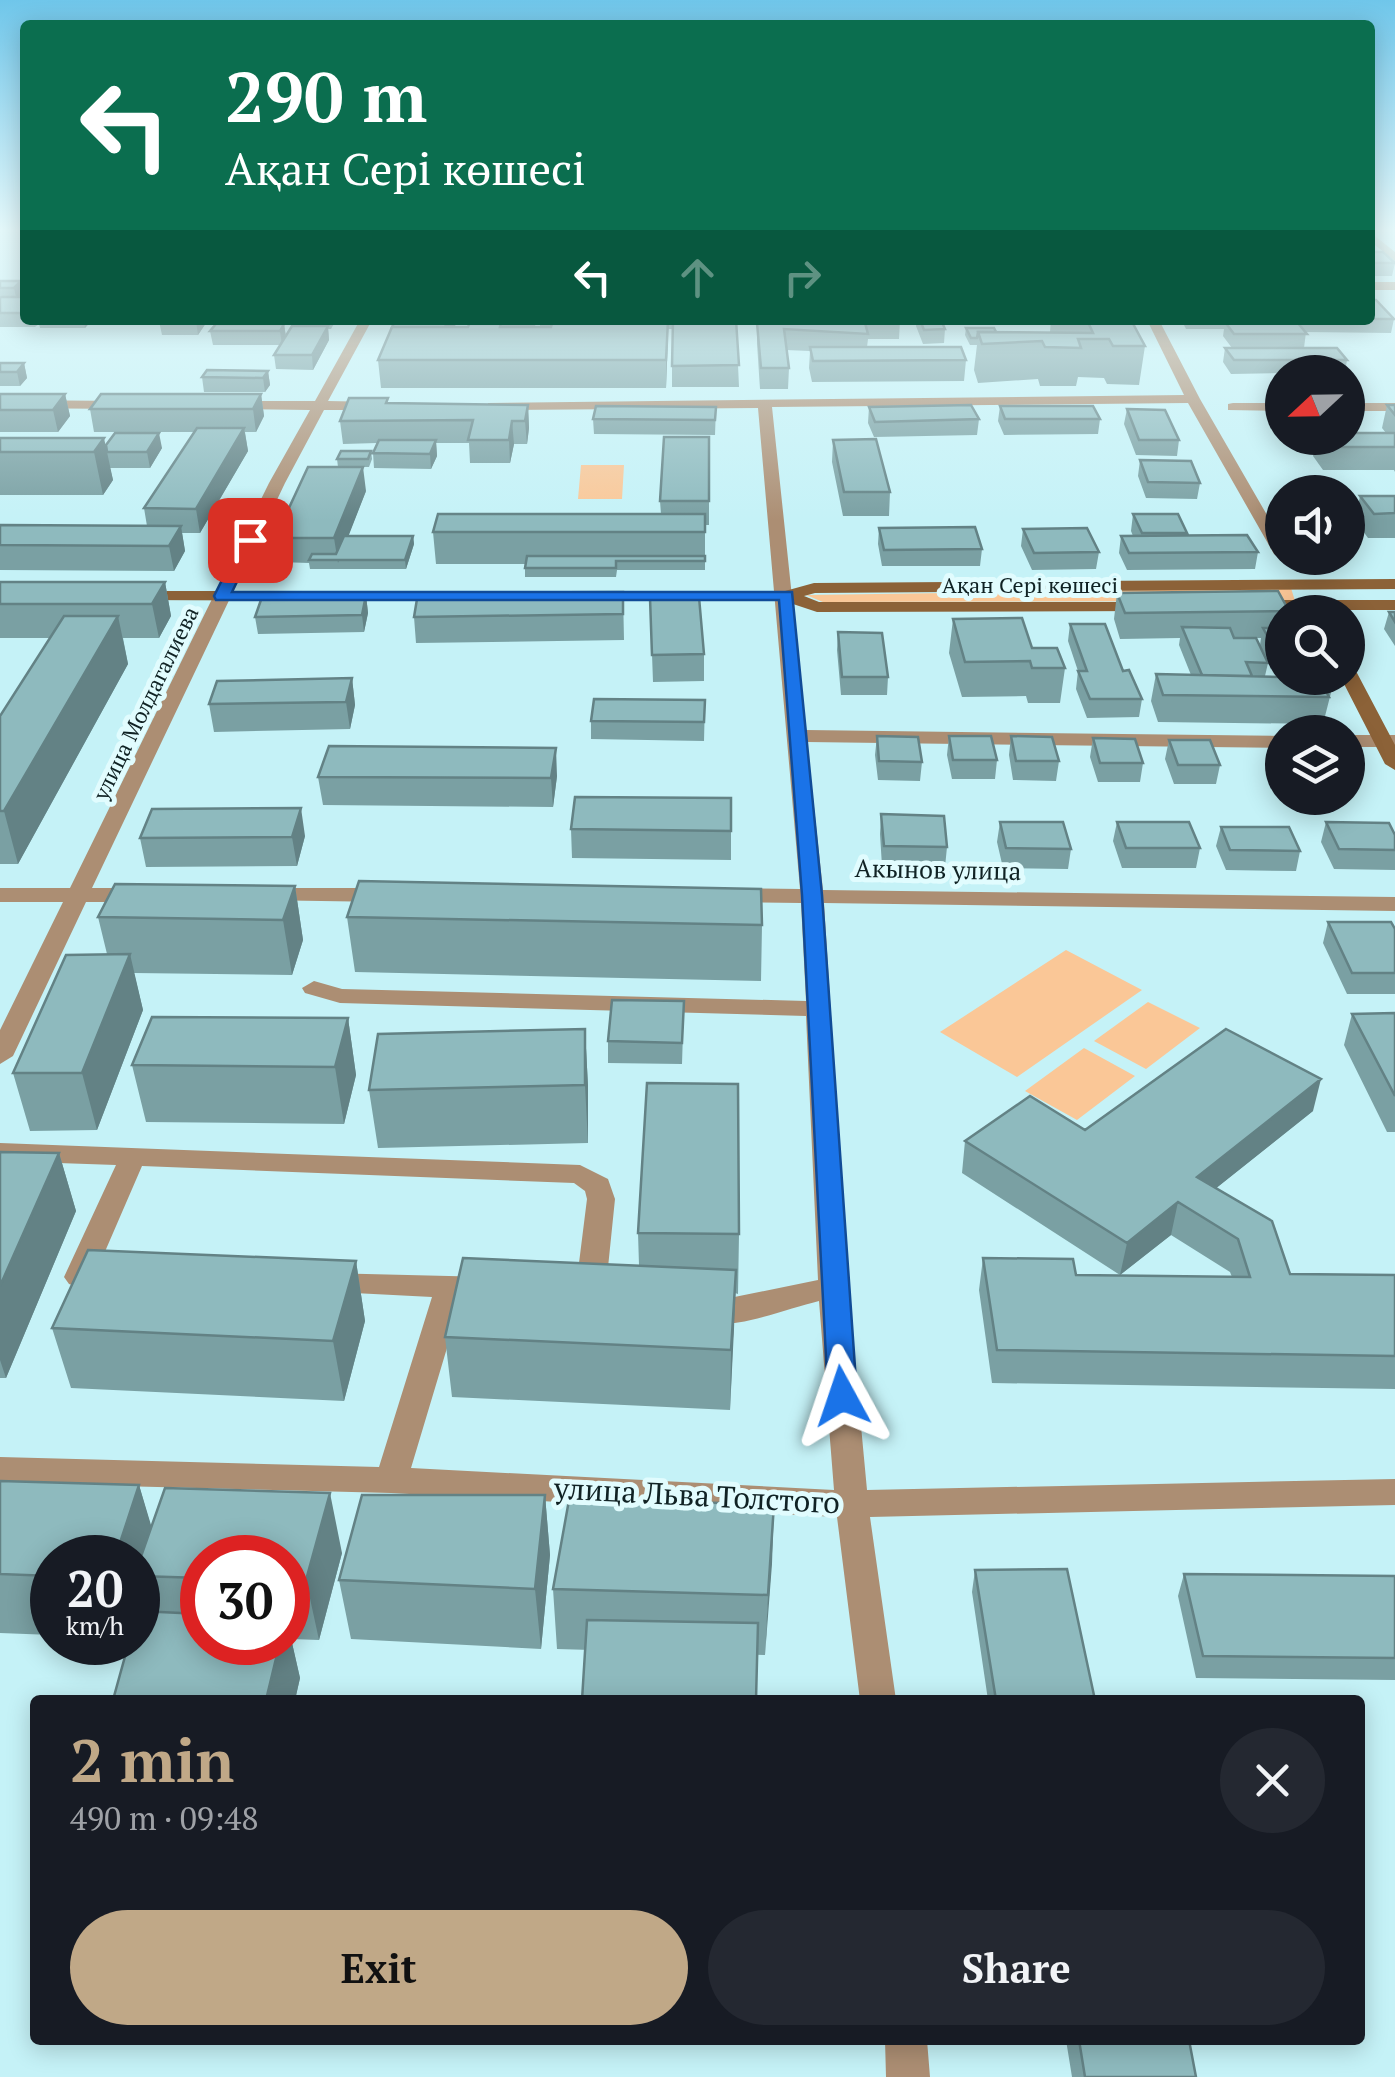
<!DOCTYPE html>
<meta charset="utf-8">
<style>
body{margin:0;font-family:"PT Serif",serif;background:#242831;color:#f1f3f6;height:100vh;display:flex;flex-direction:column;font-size:38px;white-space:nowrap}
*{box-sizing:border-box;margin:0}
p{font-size:32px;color:#9ea1a6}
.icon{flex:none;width:55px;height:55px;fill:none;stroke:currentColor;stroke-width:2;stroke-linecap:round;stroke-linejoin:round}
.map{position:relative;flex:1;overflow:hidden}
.panel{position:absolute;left:30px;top:1695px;width:1335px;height:350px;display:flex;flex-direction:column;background:#171b24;border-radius:10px;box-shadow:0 5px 25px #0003}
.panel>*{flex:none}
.top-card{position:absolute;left:20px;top:20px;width:1355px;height:305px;border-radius:10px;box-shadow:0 5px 25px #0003;background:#0b6e4f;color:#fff;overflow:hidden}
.needle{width:65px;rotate:248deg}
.fabs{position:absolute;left:1265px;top:355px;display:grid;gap:20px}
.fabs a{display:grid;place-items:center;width:100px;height:100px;border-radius:50%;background:#171b24;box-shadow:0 5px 25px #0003;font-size:50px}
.speed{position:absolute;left:30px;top:1535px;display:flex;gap:20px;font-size:50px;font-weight:700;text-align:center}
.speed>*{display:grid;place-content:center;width:130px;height:130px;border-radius:50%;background:#171b24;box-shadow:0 5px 25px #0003;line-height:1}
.speed small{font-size:25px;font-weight:400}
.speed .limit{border:15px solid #d22;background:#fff;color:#111}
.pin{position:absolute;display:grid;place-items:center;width:85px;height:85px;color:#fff;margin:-42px;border-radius:20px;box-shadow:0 5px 15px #0006}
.me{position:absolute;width:110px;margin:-55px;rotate:355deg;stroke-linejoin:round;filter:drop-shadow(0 0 8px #0008)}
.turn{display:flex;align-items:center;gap:35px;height:210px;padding:0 40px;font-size:45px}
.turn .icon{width:130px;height:130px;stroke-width:2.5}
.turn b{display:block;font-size:70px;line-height:85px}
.lanes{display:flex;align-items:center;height:95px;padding:0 40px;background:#0003;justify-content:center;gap:50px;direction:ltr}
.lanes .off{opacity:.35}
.round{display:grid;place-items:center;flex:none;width:105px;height:105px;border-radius:52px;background:#242831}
.summary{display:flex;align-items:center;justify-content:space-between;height:170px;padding:0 40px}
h1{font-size:60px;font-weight:800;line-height:75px;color:#c0a887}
.button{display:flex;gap:20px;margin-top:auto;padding:20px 40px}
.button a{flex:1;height:115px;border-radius:60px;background:#c0a887;color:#111;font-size:40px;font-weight:800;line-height:115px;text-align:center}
.button a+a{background:#242831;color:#f1f3f6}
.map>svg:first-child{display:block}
.green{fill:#fac797}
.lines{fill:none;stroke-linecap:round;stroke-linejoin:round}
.street{fill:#ac8e73;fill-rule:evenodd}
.secondary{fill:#8c6238;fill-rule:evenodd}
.wall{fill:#7aa0a3;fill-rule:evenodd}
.shaded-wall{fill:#638285}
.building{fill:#8ebabe;stroke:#638285;stroke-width:2.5}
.route{fill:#1a73e8;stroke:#114b97;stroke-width:2.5}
.labels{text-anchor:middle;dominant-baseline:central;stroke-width:10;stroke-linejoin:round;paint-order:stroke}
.far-street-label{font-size:22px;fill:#102224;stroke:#e1fcfe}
.street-label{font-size:25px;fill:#102224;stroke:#e1fcfe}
.near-street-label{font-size:30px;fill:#102224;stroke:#e1fcfe}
</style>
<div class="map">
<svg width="1395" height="2077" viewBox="0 0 1395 2077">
<rect width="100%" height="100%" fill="#c5f2f7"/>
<!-- green -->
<path class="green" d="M581 465H624L622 499H578Z
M1291 588 1295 601 823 602 806 595Z
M1066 950 1142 990 1017 1077 940 1032Z
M1148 1002 1200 1028 1146 1069 1094 1041Z
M1084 1048 1135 1076 1077 1120 1025 1091Z"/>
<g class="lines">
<!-- street -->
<path class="street" d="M1370 232 1395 252V261L1370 241Z
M1370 282H1395V290H1370Z
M360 320H372L328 401 378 402 385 406 378 410H324L285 483 92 888H140L151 895 140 902H86L13 1056 0 1064V1030L63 902H0V888H70L269 483 310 410 228 409 221 405 228 401H315Z
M1147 320H1159L1200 399 1282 541V558H1288L1282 559 1274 554 1188 403 772 407 806 730 1282 736V748L807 742 823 890 1395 897V911L824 903 848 1287 867 1490 1395 1479V1505L870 1517 896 1700H860L837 1517 391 1493 0 1483V1457L379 1467 432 1297 315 1291 310 1284 315 1277 325 1273 490 1277 500 1280 505 1288 500 1296 462 1298 411 1468 834 1490 819 1301C782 1310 728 1333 690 1322L686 1314 690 1306 818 1280 806 1016 340 1003 305 993 302 988 314 981 342 989 806 1001 801 903 730 902 719 895 730 888 800 889 758 408 493 410 488 409V403L1184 395Z
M0 400 128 401 135 405 128 409 0 408Z
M1233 403H1282V411L1228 410V404Z
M1348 403H1395V411H1348Z
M1348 735H1395V747H1348Z
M265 888H385L396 895 385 902 257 900 254 895Z
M0 1143 580 1165 608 1179 615 1199 606 1287 601 1295 591 1298 581 1295 576 1287 587 1199 585 1191 574 1183 142 1166 94 1277 89 1284 79 1287 69 1284 64 1277 116 1165 0 1161Z
M885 2040H927L930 2077H886Z"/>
<!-- secondary -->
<path class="secondary" d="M1395 579V589L815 593 804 596 819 602H1155V610L1149 611 817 612 784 601H590L581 596 590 591H785L814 583Z
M135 591H450L459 596 450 601 129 600 126 596Z
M1395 600V610H1254L1245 605 1254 600Z
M1348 667 1357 673 1395 745V770L1385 764 1341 678H1348Z"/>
</g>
<!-- wall -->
<path class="wall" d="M1370 252 1395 263 1392 276H1370Z
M0 281 24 294 22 297H25V320H92L85 328H40L39 324 35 327H0Z
M1370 300 1394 319 1391 333 1306 332 1304 348H1232L1223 336 1224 329H1186L1182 321V320H1277V322H1288V320H1370Z
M208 320 198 335H162L159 321Z
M273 320H305L302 324 274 323Z
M336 320 331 329H328L329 340 313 370 276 369 274 355 280 345H213L210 331 284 324 286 336 311 326 310 322Z
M396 320H457L455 327H468L471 320H536L535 327H540V320H736L739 387H672V329H668L666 388H381L378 360Z
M783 320H900L899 339H868L867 347 966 360 964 381 812 382 809 368 810 351 786 350 789 368 788 389H760L757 344V323H783Z
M917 320H990V323H943L945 329 944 343 923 344 916 326Z
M1051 320H1131L1145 346 1139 385 1107 384 1104 378 1078 377 1076 386H1040L1038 379 978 383 974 370 977 345H970L965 335 966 328 996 332H1050Z
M1225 348 1347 360 1345 372 1231 374 1223 362Z
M0 363H24L27 378 20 386H0Z
M268 371 270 385 265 392H204L202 377Z
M0 394H65L70 416 58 432H0Z
M261 394 264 416 256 432H245L248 451 200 533H182L185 551 174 571 0 570V525L147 526 144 508 195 432H94L90 409Z
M388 403 528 405 529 428 527 444H514L510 463H470L469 443H436L437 456 431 469 374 468 373 453 377 443 343 444 340 421Z
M1387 405H1395V472L1394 470H1323L1313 456 1316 439H1281L1274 429 1277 414H1282V438H1348L1386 433 1382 428Z
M1000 406 1100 419 1098 434 1004 435 998 421Z
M716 407 715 435 594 434 593 419Z
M869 407 979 419 977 435 874 437 868 423Z
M1127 409 1179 440 1177 456 1136 455 1124 424Z
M709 437V525H705V570H617L616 577H525V564H436L433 532 661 514 660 501Z
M0 438 106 445 162 448 150 468H110L113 480 103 495H0Z
M833 440 890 492 889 516H843L832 462Z
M371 451 372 459 369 467H338L337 459Z
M1140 460 1200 483 1197 499 1146 498 1138 476Z
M366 491 348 536H413L414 544 406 569H310L309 563 279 562 275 538Z
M1360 496H1395V538H1368L1355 520Z
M1133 514 1187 533V536L1258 552 1255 569 1127 570 1119 553 1121 536H1133L1131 531Z
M879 528 982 549 980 566H882L878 544Z
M1023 529 1099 552 1096 569 1032 570 1021 546Z
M0 582H165L171 616 159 638H123L128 664 18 864H0V716L50 638H0Z
M623 592 624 640 416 643 414 617Z
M1117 593 1289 611 1282 612V678L1334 681 1323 724 1158 722 1151 701 1156 674 1191 675 1179 645 1180 638 1120 639 1114 619ZM1234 638H1261L1260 645 1271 666H1278L1276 676H1265L1268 663Z
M366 595 368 613 364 632 258 634 255 617Z
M650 598 704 654V681L653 682Z
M1389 612H1395V646L1384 629Z
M953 619 1032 648 1065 668 1060 703H1028L1026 696 962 697 949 653Z
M1070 624 1123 671 1142 699 1139 717 1087 718 1076 689 1078 671 1068 641Z
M838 632 888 677 887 695H841L837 650Z
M352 678 355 705 350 729 214 732 209 704Z
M705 700 704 741 591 739V721Z
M877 736 922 762 920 781 878 780 875 755Z
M949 736 997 760 995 779H952L947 755Z
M1011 736 1059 761 1056 781 1013 780 1009 755Z
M1093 738 1143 763 1140 782H1098L1090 757Z
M1169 740 1220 765 1216 784H1174L1165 759Z
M557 776 553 807 323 805 318 777Z
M731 798V860L572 858 571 829Z
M881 814 947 847 945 867 882 866 880 834Z
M1000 822 1071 849 1068 869 1003 868 997 842Z
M1117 822 1200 848 1196 868H1122L1113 841Z
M1326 822 1395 850V870L1334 869 1321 842Z
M1221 827 1300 851 1296 871 1226 870 1216 846Z
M305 836 297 866 146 867 140 838Z
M295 886 303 940 292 975 134 973 143 1010 97 1130 30 1131 13 1073 107 954 98 917Z
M347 917 762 925 761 981 355 972Z
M1328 922 1395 929V994H1347L1323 943Z
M684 1001 682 1064 608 1063V1041Z
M1395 1013V1132H1387L1344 1045 1352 1014Z
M348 1018 356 1075 344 1124 146 1122 132 1065Z
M585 1029 588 1086V1143L378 1148 369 1090Z
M1313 1111 1216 1188 1290 1274 1395 1275V1389L992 1383 979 1290 983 1258 1076 1275 1232 1277 1230 1272 1171 1235 1120 1275 962 1173 965 1141Z
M0 1152 59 1153 76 1211 6 1378H0Z
M638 1233 739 1234 738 1294 735 1293 730 1410 452 1397 445 1337 639 1265Z
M356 1261 365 1321 344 1401 71 1388 52 1328Z
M0 1481 139 1485 151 1527 342 1553 319 1640 291 1639 300 1678 295 1700H113L145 1611 140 1597 138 1606V1558H52V1635L0 1633ZM202 1558H288V1642H202Z
M545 1495 550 1555 541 1649 351 1639 339 1580Z
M774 1504 765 1655 557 1649 553 1589Z
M975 1570 1095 1700H988L972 1592Z
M1184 1574 1395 1576V1680L1196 1678 1178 1596Z
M1066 2040H1189L1196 2077H1072Z"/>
<!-- shaded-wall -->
<path class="shaded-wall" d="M21 281 24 294 17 301 14 288Z
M84 320H92L85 328Z
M197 320H208L198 335 196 321Z
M448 320H457L446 350 444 330Z
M668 320V338L666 388V360Z
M284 324 286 338 282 345 280 331Z
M328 326 329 340 313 370 312 355Z
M24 363 27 378 20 386 17 372Z
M268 371 270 385 265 392 263 378Z
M65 394 70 416 58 432 53 410Z
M261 394 264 416 256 432 253 409Z
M528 405 529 428 527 444 525 421Z
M512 421 514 444 510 463 509 440Z
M244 428 248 451 200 533 196 509Z
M159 433 162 448 150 468 147 452Z
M104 438 113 480 103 495 94 452Z
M436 440 437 456 431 469 430 454Z
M363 467 366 491 338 563 334 538Z
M181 526 185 551 174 571 169 546Z
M413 536 414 544 406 569 405 560Z
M165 582 171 616 159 638 152 604Z
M366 595 368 613 364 632 362 615Z
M118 616 128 664 18 864 4 811Z
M352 678 355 705 350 729 346 702Z
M556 748 557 776 553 807 551 778Z
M301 808 305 836 297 866 292 837Z
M295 886 303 940 292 975 283 920Z
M130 954 143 1010 97 1130 82 1073Z
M348 1018 356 1075 344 1124 335 1067Z
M585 1029 588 1086V1143L585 1085Z
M1321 1079 1313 1111 1190 1209 1197 1177Z
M59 1153 76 1211 6 1378 0 1360V1286Z
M1178 1202 1171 1235 1120 1275 1127 1243Z
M356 1261 365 1321 344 1401 333 1341Z
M736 1270 734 1329 730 1410 731 1350Z
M139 1485 157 1545 138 1576V1558H115Z
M330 1493 342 1553 319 1640 306 1580Z
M545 1495 550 1555 541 1649 535 1589Z
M774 1504 772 1564 765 1655 768 1595Z
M288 1625 300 1678 295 1700H266L280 1642H288Z"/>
<!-- building -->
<path class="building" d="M1370 252H1383L1395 263H1370Z
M0 281H21L14 288H0Z
M2 297H25V313H0V298Z
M1370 300H1376L1394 319H1370Z
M160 320H197L196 321H159Z
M311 320H331L330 322H310Z
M396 320H448L445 327H392Z
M471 320H502L500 327H551L553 320H668L666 360H378L392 327H468Z
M673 320H736L739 365 672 366Z
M920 320H941L945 329 924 330Z
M1087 320H1131L1145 346H1113L1109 339H1078L1081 348 1045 347 1042 341 982 344 978 332 1093 333Z
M1225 322H1297L1307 334H1234Z
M757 323H865L868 334 784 329 789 368H761Z
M216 324H284L280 331H210Z
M292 326H328L312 355H274Z
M966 328H994L996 332H978L977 338H971Z
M810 347H961L966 360 813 361Z
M1225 348H1337L1347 360H1234Z
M0 363H24L17 372H0Z
M207 370 268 371 263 378 202 377Z
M0 394H65L53 410H0Z
M101 394H261L253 409H90Z
M349 398H388L386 403 528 405 525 421H512L509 440H468L473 420 340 421Z
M971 405 979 419 875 422 869 407Z
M1387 405H1395V415Z
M596 406 716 407 715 420 593 419Z
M1000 406H1093L1100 419H1005Z
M1127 409 1165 410 1179 440H1139Z
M197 428H244L196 509 144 508Z
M115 433H159L147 452H107L106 445Z
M1348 433H1395V447H1328L1321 438H1348Z
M664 437H709V501H660Z
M0 438H104L94 452H0Z
M876 439 890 492H844L833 440Z
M379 440H436L430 454 373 453Z
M341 451H371L368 459H337Z
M1140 460 1191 461 1200 483 1148 482Z
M308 467H363L334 538H275Z
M1360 496H1395V513L1374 514Z
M438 514H705V532H433Z
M1133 514H1178L1187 533H1142Z
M0 525 181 526 169 546 0 545Z
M975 527 982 549 884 550 879 528Z
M1087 528 1099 552 1034 553 1023 529Z
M1247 535 1258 552 1129 553 1121 536Z
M344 536H413L405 560H309L312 554H336Z
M527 556H705V561H616V568H525Z
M0 582H165L152 604H0Z
M1278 591 1289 611 1125 613 1117 593Z
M623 592V614L414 617 418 593Z
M366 595 362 615 255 617 262 597Z
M699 597 704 654 652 655 650 598Z
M1389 612H1395V622Z
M64 616H118L4 811H0V716Z
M1022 618 1032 648H1057L1065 668H1032L1030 661 965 662 953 619Z
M1070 624H1105L1123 671 1129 670 1142 699H1090L1078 671H1087Z
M1182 627 1230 628 1234 638H1256L1268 663 1246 662 1252 676 1202 675Z
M1263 628H1282V648H1274Z
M838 632 882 633 888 677H842Z
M1156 674 1319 678 1329 697 1163 695Z
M352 678 346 702 209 704 217 681Z
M1319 678H1332L1334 681H1321Z
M594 699 705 700 704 722 591 721Z
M877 736 918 737 922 762 879 761Z
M949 736H991L997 760H953Z
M1011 736 1052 737 1059 761H1016Z
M1093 738 1135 739 1143 763H1100Z
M1169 740H1210L1220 765H1178Z
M329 746 556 748 551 778 318 777Z
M575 797 731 798V831L571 829Z
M301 808 292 837 140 838 152 809Z
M881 814 944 816 947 847 884 846Z
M1000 822H1063L1071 849 1006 848Z
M1117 822H1189L1200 848H1126Z
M1326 822 1389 823 1395 835V850L1339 849Z
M1221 827H1289L1300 851 1230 850Z
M359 881 761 889 762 925 347 917Z
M115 884 295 886 283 920 98 917Z
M1328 922H1391L1395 929V973H1352Z
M130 954 82 1073H13L66 955Z
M612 1000 684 1001 682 1043 608 1041Z
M1395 1013V1096L1352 1014Z
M152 1017 348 1018 335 1067 132 1065Z
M585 1029V1085L369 1090 378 1034Z
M1226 1029 1321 1079 1197 1177 1272 1221 1290 1274 1395 1275V1356L997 1350 983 1258 1073 1259 1076 1275 1250 1277 1238 1239 1178 1202 1127 1243 965 1141 1030 1096 1085 1130Z
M647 1083 738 1084 739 1234 638 1233Z
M0 1152 59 1153 0 1286Z
M88 1250 356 1261 333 1341 52 1328Z
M463 1258 736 1270 731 1350 445 1337Z
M0 1481 139 1485 115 1558H52V1576L0 1574Z
M165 1488 330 1493 306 1580H288V1558H202V1578L138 1576V1565Z
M362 1495H545L535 1589 339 1580Z
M569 1500 774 1504 768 1595 553 1589Z
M1067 1569 1095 1700H996L975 1570Z
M1184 1574 1395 1576V1658L1203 1656Z
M138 1611 202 1614V1642H280L266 1700H113L129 1642H138Z
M587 1620 758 1623 756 1700H582Z
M1079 2040H1189L1196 2077H1085Z"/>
<!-- sky -->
<linearGradient id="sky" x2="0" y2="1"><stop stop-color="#6fc6ea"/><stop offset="0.44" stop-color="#e5f9fb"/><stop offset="1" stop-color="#e5f9fb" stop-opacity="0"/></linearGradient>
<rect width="1395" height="521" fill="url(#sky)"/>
<!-- route -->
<path class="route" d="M250 535 257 540 232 592H792L822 895 857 1396 853 1403 842 1406 832 1403 828 1396 802 895 779 600H216L214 596 242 540Z"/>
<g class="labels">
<!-- far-street labels -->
<g class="far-street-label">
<text x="1030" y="584">Ақан Сері көшесі</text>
<text transform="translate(145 703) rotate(-64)">улица Молдагалиева</text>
</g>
<!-- street labels -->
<g class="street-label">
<text transform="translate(938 869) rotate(1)">Акынов улица</text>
</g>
<!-- near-street labels -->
<g class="near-street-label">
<text transform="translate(697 1495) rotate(3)">улица Льва Толстого</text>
</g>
</g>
</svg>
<div class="fabs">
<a><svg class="needle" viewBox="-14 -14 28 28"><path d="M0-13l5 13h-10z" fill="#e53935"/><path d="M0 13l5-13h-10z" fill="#9ea1a6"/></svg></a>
<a><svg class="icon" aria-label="sound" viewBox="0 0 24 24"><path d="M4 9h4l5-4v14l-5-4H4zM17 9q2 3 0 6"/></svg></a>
<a><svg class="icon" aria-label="search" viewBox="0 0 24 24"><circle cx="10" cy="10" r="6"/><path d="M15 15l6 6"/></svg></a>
<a><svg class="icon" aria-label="layers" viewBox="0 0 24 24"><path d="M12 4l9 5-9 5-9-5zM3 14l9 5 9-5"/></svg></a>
</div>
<div class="speed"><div>20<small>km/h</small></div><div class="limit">30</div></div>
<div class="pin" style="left:250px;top:540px;background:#d93025"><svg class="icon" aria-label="arrive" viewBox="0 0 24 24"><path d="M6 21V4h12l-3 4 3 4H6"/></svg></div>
<svg class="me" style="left:842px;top:1396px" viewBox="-20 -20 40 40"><path d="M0-17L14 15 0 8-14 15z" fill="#1a73e8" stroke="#fff" stroke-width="4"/></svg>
<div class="top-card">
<div class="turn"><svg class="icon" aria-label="left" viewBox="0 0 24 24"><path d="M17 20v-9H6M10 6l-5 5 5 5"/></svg><div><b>290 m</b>Ақан Сері көшесі</div></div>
<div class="lanes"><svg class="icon" aria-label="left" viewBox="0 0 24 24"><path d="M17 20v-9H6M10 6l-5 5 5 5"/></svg><svg class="icon off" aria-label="ahead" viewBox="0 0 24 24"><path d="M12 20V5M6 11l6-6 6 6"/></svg><svg class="icon off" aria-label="right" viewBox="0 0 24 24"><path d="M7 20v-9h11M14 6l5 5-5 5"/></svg></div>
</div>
<section class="panel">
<div class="summary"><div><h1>2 min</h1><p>490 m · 09:48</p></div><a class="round"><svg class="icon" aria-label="close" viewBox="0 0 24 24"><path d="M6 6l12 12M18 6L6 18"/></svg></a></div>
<div class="button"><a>Exit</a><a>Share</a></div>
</section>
</div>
